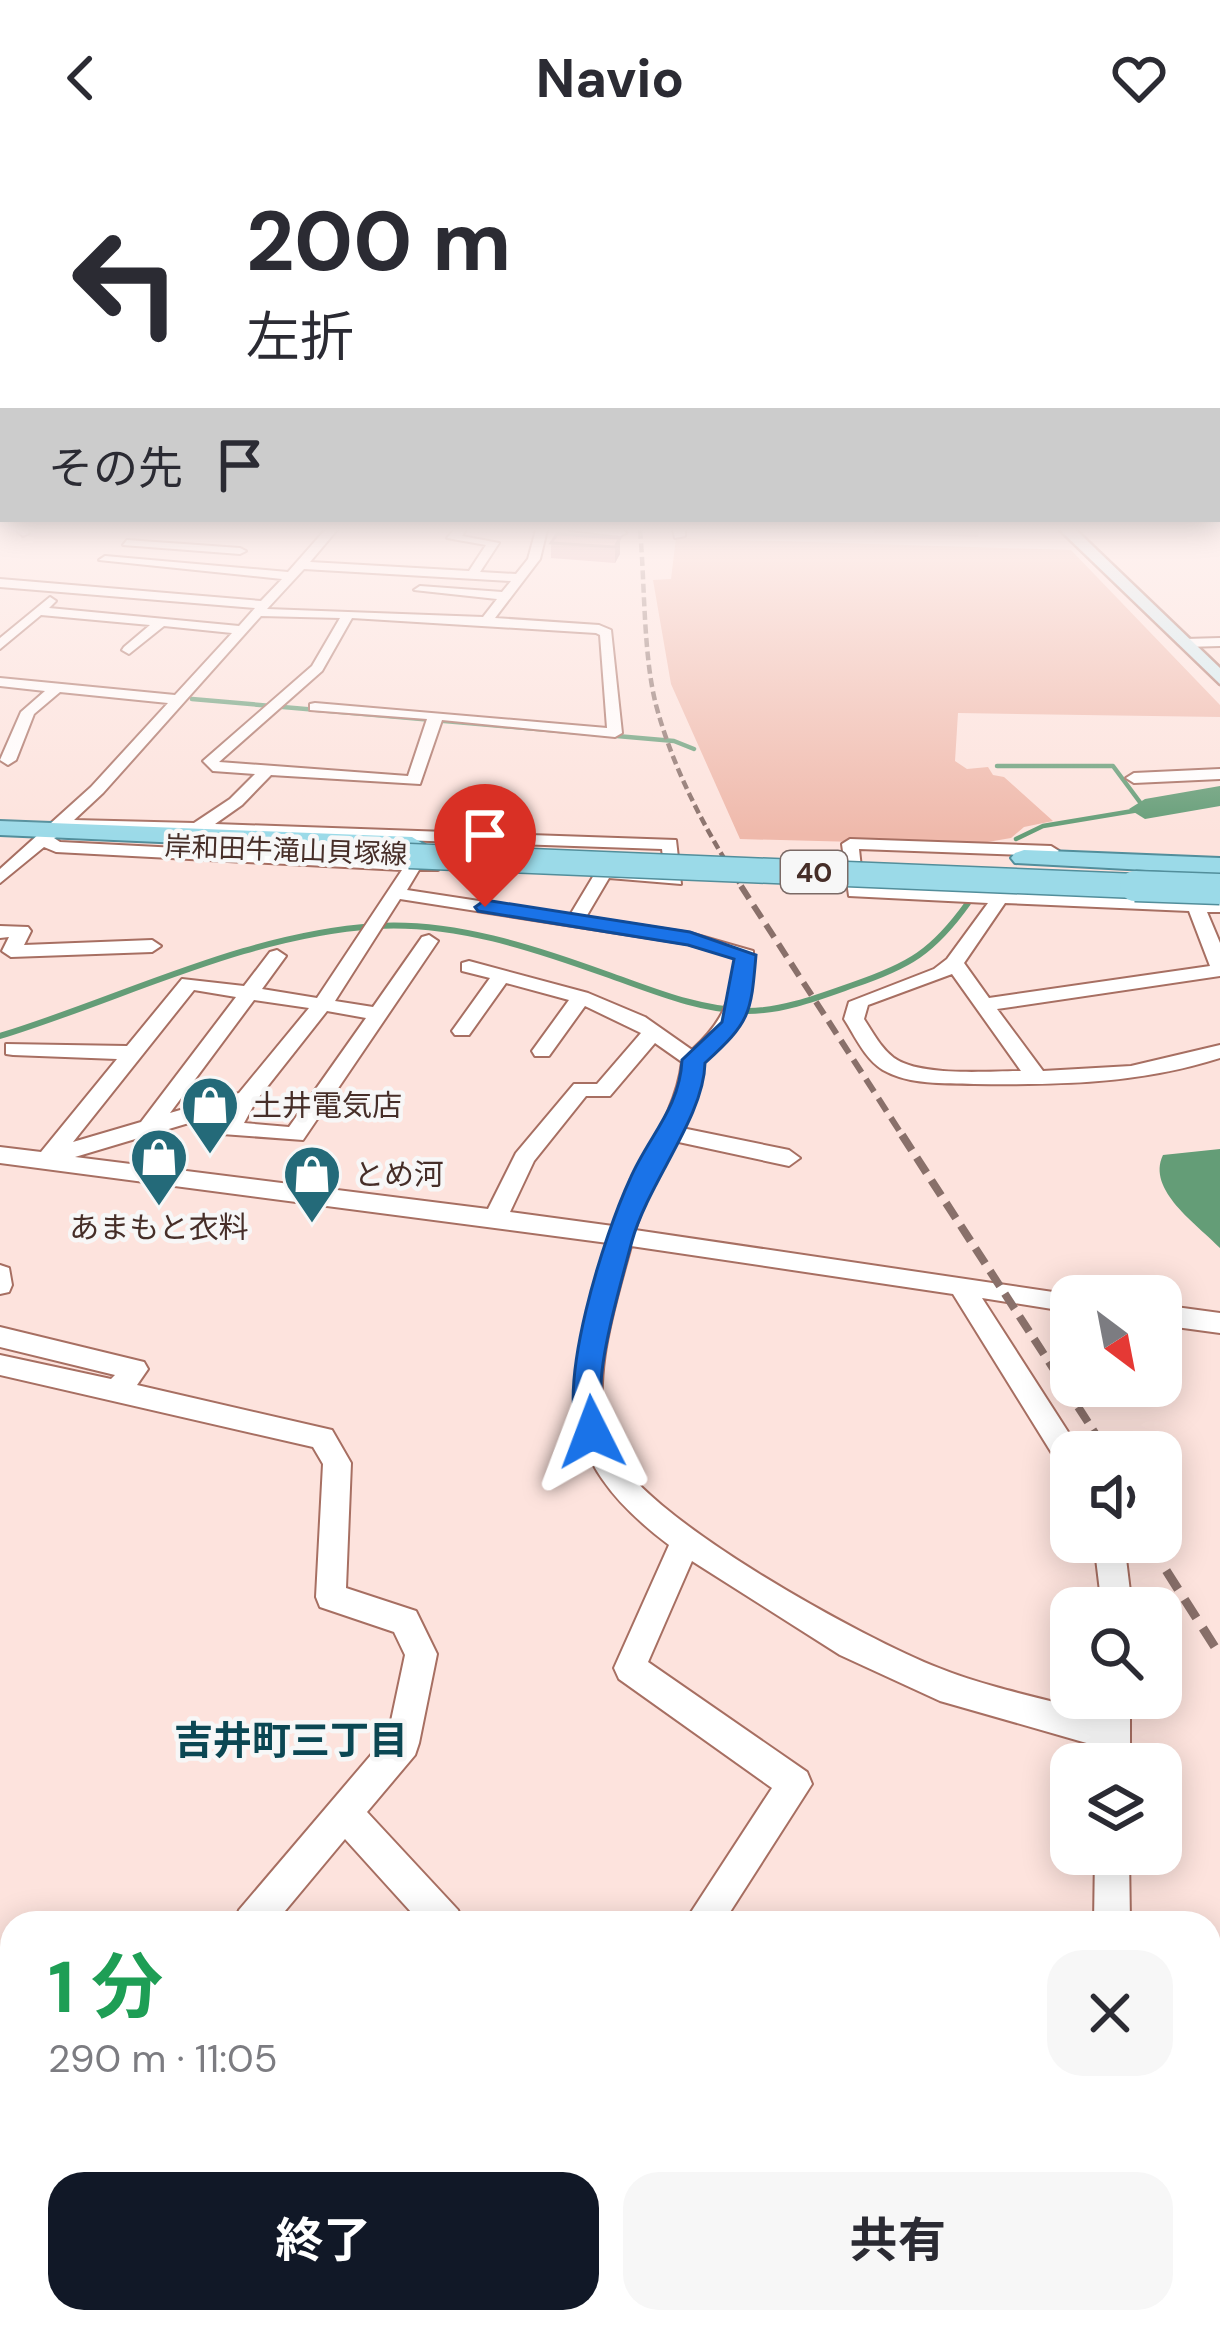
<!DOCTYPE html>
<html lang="ja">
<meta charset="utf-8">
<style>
body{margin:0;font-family:"DM Sans","Noto Sans JP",sans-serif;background:#f7f7f7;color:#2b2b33;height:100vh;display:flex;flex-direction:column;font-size:45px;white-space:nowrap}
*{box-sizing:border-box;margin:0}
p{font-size:39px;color:#7c7c81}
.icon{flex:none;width:66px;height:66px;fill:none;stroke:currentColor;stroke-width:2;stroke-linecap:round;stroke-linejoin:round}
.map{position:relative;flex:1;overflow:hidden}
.panel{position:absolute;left:0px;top:1755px;width:1221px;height:423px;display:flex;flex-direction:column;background:#fff;border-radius:36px 36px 0 0;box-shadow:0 6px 30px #0003}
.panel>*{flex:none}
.top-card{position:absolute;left:0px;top:0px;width:1221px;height:366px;box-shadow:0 6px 30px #0003;background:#fff;color:#2b2b33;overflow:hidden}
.needle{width:78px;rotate:148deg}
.buttons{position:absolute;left:1050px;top:1119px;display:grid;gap:24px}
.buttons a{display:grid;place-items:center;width:132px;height:132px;border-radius:24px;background:#fff;box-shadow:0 6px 30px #0003;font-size:60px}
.pin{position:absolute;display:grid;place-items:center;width:102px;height:102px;color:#fff;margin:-123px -51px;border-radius:50% 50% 50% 0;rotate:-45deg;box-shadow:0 0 12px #0007}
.pin .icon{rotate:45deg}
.me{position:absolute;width:132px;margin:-66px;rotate:357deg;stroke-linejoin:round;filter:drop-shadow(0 0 9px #0008)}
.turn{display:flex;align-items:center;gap:42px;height:252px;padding:0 48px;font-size:54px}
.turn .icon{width:156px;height:156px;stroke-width:2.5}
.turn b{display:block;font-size:84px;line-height:102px}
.then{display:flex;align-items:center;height:114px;padding:0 48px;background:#0003;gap:24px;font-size:45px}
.round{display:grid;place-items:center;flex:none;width:126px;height:126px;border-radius:36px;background:#f7f7f7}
.headline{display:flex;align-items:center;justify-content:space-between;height:204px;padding:0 48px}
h1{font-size:72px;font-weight:700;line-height:90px;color:#1e9e55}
.primary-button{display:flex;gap:24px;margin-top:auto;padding:24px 48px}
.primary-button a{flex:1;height:138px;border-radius:36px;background:#111827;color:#fff;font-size:48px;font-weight:700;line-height:138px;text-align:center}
.primary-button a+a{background:#f7f7f7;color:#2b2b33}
header{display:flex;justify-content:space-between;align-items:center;height:156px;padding:0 48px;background:#fff;font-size:54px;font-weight:700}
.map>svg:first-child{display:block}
.green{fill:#efb9ab}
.water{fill:#649d77}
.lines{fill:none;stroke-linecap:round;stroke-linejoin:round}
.stream-far1{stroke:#649d77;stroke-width:4.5}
.stream{stroke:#649d77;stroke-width:6}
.river{fill:#649d77;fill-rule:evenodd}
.minor-casing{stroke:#a76f62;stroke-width:4}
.secondary-casing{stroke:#a76f62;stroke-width:5}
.primary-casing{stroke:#528e9b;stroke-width:4}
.minor{fill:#fff;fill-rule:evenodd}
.secondary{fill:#cdedf4;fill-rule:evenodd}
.primary{fill:#9bdae8;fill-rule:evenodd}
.rail-far3{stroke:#89706a;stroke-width:4.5;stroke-dasharray:9 4.5;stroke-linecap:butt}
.rail-far2{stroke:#89706a;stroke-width:6;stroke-dasharray:15 8;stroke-linecap:butt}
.rail-far1{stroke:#89706a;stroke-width:8;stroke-dasharray:18 9;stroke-linecap:butt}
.rail{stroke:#89706a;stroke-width:9;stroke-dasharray:22 12;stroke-linecap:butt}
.primary-bridge-far1-casing{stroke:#528e9b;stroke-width:27;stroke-linecap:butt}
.primary-bridge-casing{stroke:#528e9b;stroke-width:33;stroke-linecap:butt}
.primary-bridge-far1{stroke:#9bdae8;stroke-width:24}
.primary-bridge{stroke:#9bdae8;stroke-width:30}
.wall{fill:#d49ea2}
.shaded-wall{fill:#ad8184}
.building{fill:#f7b8bc;stroke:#ad8184;stroke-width:3}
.route{fill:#1a73e8;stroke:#114b97;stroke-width:3}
.labels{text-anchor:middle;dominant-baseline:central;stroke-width:9;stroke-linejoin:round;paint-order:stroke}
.far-street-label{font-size:27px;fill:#462e28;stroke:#f7f7f7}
.shield{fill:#f7f7f7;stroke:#7b6a66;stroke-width:3}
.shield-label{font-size:27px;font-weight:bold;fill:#462e28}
.poi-label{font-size:30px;fill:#462e28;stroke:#f7f7f7;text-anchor:start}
.near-neighbourhood-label{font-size:39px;font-weight:bold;fill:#0b4753;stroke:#f7f7f7}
</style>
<header><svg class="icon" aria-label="back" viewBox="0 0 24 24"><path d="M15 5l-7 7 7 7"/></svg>Navio<svg class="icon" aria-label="heart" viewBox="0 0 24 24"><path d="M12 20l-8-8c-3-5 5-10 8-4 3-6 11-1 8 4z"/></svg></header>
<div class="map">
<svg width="1220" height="2177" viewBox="0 0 1220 2177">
<rect width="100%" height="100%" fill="#fde3dd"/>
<!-- green -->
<path class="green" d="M676 382 1071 394 1220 549V561L958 557 955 605 967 613 988 611 993 619 1004 621 1053 665 1024 671 1011 682 970 689 740 683 671 528 653 424 671 423Z"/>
<!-- water -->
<path class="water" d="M1220 993V1092C1197 1068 1146 1034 1163 999Z"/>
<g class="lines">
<!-- stream-far1 -->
<path class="stream-far1" d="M192 543 674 585 694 593
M997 610H1113L1145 653 1043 670 1016 683"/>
<!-- stream -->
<path class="stream" d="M0 880C124 842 244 779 375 770 453 765 534 792 606 818 652 834 698 854 747 855 783 855 819 841 853 829 909 810 933 796 968 747"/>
<!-- river -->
<path class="river" d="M1220 630V650L1145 663 1129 653 1145 643Z"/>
<defs>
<path id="minor" d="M16 374H27L29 377 23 380Z
M325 374H337L310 406 469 415 486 389 447 382 454 374H466L462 380 499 387 480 416 516 418 528 403 536 374H547L540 403 495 462 599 469 611 474 622 577 615 581 442 564 420 628 271 619 242 649 215 668 676 684 681 728 609 722 586 761 690 777 753 795V819L744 859 703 906 698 936 682 972 789 994 800 1002 789 1010 674 985 648 1036 635 1074 1080 1140H1071V1156L982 1142 1081 1296H1071V1316L1061 1312 953 1138 631 1090C615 1149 588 1229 610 1289 636 1359 866 1484 939 1512 989 1532 1045 1543 1098 1557V1542H1130V1608H1096L1097 1590 940 1545 840 1499 692 1405 648 1506 807 1616 812 1628 723 1767H684L772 1632 619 1523 614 1512 669 1389C543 1294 569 1224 608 1087L0 1007V991L41 996 117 903 13 899 6 898V888L127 890 182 823 244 830 270 796 277 794 286 800 262 833 317 842 402 714 56 696 44 691 0 727V713L91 631 168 547 60 536 34 558 16 604 8 609 0 604 21 556 45 535 0 530V522L175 539 232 477 164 470 129 498 122 494 124 491 150 469 41 459 0 493V482L50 441 56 445 49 452 239 470 255 452 0 431V423L261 445 282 423 99 404 105 400 288 416ZM304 413 511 425 502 436 420 430 414 434 497 443 483 461 267 453ZM261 460 340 462 312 510 203 605 213 615 255 618 230 643 194 667 74 664 103 637ZM352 462 596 477 600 479 607 572 315 547 310 548V554L427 563 408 620 219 606 322 515ZM76 673 662 693 665 718 597 714 570 759 407 734 419 714H438V706L432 705 60 686 54 682ZM400 743 688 788 736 802C732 843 723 866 692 894L645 861 588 837 469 805 462 807V815L490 822 452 875 455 879H469L506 827 569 844 532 895 535 900H549L585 850 641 877 597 928H574L516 997 488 1053 75 1001 229 955 219 973 222 978 303 984 438 785 429 779 422 781 373 851 335 845ZM194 834 236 841 141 966 73 986ZM254 844 309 852 239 937 170 957ZM327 855 366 862 289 971 244 967 256 945ZM655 887 682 906C676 962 631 1015 613 1070L510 1056 534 1005 586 940H610Z
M570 374H623L626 377 620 380Z
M673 374H685V380L675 382Z
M127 384 240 392 246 395 240 398 123 389Z
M1220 482V490L1185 491 1178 487 1185 483Z
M1220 613V623L1134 627 1126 622 1134 617Z
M850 683 1051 690 1059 695 1051 700 859 693 863 731 1220 746V756H1207L1220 787V820L997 853 1043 915 1131 910 1220 889V902C1139 928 1058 929 974 928 944 927 909 929 883 914 865 903 855 880 844 863L849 846 934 813 947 803 988 747 849 740 842 688ZM1005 747 1189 755 1210 810 989 842 964 807ZM952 818 1021 915C988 915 921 921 894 902 881 892 873 877 864 863L868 849Z
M0 770 28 771 31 775 24 789 152 784 161 790 152 796 11 801 2 795 9 781 0 782Z
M0 1109 9 1112 12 1129 9 1136 0 1138Z
M1161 1149 1220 1157V1177L1161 1169Z
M0 1171 144 1206 148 1213 137 1229 332 1274 351 1307 346 1432 416 1455 437 1498 419 1587 415 1599 367 1656 458 1754 463 1767H421L345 1683 275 1767H234L239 1754 388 1579 405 1499 394 1476 320 1451 316 1441 323 1308 313 1291 0 1219V1199L111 1223 115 1219 0 1191Z
M1094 1386H1124L1132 1452H1102Z
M1095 1698H1129L1130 1767H1094Z
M0 1881 12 1886V1935L0 1930Z
M1209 2053 1220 2054V2096L1209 2095Z
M207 2166H257L262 2177H212Z
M1089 2166H1133L1134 2177H1090Z"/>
<path id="secondary" d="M1060 374H1076L1220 512V528Z"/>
<path id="primary" d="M0 665 412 681 425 689 412 697 0 679Z
M1024 694 1220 702V718L1015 707 1011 702 1015 697Z"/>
</defs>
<!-- minor casing -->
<use href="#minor" class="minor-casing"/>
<!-- secondary casing -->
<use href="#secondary" class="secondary-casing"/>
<!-- primary casing -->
<use href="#primary" class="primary-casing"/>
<!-- minor -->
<use href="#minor" class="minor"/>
<!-- secondary -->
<use href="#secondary" class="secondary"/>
<!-- primary -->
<use href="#primary" class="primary"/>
<!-- rail-far3 -->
<path class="rail-far3" d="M640 374C645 428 643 498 656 549 674 616 706 675 743 733"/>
<!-- rail-far2 -->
<path class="rail-far2" d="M741 730 904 982"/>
<!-- rail-far1 -->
<path class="rail-far1" d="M902 979 1106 1294"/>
<!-- rail -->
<path class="rail" d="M1104 1291 1107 1296
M1148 1386 1220 1499"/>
<defs>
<path id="primary-bridge-far1" d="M409 700 1209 733"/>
<path id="primary-bridge" d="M1135 730 1220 733"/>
</defs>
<!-- primary-bridge-far1 casing -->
<use href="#primary-bridge-far1" class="primary-bridge-far1-casing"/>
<!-- primary-bridge casing -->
<use href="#primary-bridge" class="primary-bridge-casing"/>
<!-- primary-bridge-far1 -->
<use href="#primary-bridge-far1" class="primary-bridge-far1"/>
<!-- primary-bridge -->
<use href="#primary-bridge" class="primary-bridge"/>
</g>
<!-- wall -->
<path class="wall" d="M874 374H979L978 381 874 377Z
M620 382V398L615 407 551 402V387Z"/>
<!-- shaded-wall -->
<path class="shaded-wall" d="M620 382V398L615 407V391Z"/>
<!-- building -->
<path class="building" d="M557 378 620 382 615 391 551 387Z"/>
<!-- sky -->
<linearGradient id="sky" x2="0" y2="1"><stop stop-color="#73abbb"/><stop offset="0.55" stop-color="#fef2f0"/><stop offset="1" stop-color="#fef2f0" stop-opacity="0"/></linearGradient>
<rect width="1220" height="679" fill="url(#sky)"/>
<!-- route -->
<path class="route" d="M485 744 690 776 756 799C751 859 750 866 705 907 704 961 648 1027 632 1085 622 1123 601 1195 601 1231 601 1250 611 1268 603 1285L592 1289 581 1285C554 1232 605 1077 630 1023 648 981 680 952 682 904L722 866 734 803 688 789 478 755 475 751Z"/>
<!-- icons -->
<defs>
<symbol id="shop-pin" viewBox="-11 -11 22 30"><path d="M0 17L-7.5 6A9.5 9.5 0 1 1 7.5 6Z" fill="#246a79" stroke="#f7f7f7"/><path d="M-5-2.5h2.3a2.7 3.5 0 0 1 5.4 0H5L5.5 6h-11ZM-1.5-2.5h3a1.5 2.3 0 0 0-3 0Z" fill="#fff"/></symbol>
</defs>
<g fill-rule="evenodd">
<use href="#shop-pin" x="177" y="916" width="66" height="90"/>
<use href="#shop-pin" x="126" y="968" width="66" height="90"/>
<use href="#shop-pin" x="279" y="985" width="66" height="90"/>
</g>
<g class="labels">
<!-- far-street labels -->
<g class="far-street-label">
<text transform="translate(286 694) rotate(2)">岸和田牛滝山貝塚線</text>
</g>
<!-- shield labels -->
<rect class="shield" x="781" y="695" width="66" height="42" rx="9"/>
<g class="shield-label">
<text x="814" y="716">40</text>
</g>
<!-- poi labels -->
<g class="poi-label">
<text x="252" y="949">土井電気店</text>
<text x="354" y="1018">とめ河</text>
<text x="159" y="1071" text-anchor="middle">あまもと衣料</text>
</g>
<!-- near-neighbourhood labels -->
<g class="near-neighbourhood-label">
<text x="291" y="1584">吉井町三丁目</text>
</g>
</g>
</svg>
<div class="buttons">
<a><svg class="needle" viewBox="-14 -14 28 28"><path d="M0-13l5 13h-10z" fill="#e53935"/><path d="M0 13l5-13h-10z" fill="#7c7c81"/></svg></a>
<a><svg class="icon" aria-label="sound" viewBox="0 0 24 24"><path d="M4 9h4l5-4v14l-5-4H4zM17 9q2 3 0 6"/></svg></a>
<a><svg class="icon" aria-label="search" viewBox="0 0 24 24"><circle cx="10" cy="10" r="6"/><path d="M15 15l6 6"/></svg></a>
<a><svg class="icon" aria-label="layers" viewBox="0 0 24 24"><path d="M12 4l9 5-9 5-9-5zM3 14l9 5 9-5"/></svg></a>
</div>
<div class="pin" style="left:485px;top:751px;background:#d93025"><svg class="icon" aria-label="arrive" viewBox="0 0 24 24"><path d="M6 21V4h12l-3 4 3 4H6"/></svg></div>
<svg class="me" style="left:592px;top:1276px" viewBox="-20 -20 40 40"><path d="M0-17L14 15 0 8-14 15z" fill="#1a73e8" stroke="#fff" stroke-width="4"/></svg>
<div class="top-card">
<div class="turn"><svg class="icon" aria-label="left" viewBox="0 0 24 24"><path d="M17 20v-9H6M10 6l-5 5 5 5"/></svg><div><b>200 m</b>左折</div></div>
<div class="then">その先<svg class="icon" aria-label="arrive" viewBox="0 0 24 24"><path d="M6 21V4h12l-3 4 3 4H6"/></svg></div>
</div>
<section class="panel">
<div class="headline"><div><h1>1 分</h1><p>290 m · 11:05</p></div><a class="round"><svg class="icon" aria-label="close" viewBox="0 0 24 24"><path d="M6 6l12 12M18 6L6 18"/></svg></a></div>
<div class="primary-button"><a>終了</a><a>共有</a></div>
</section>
</div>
